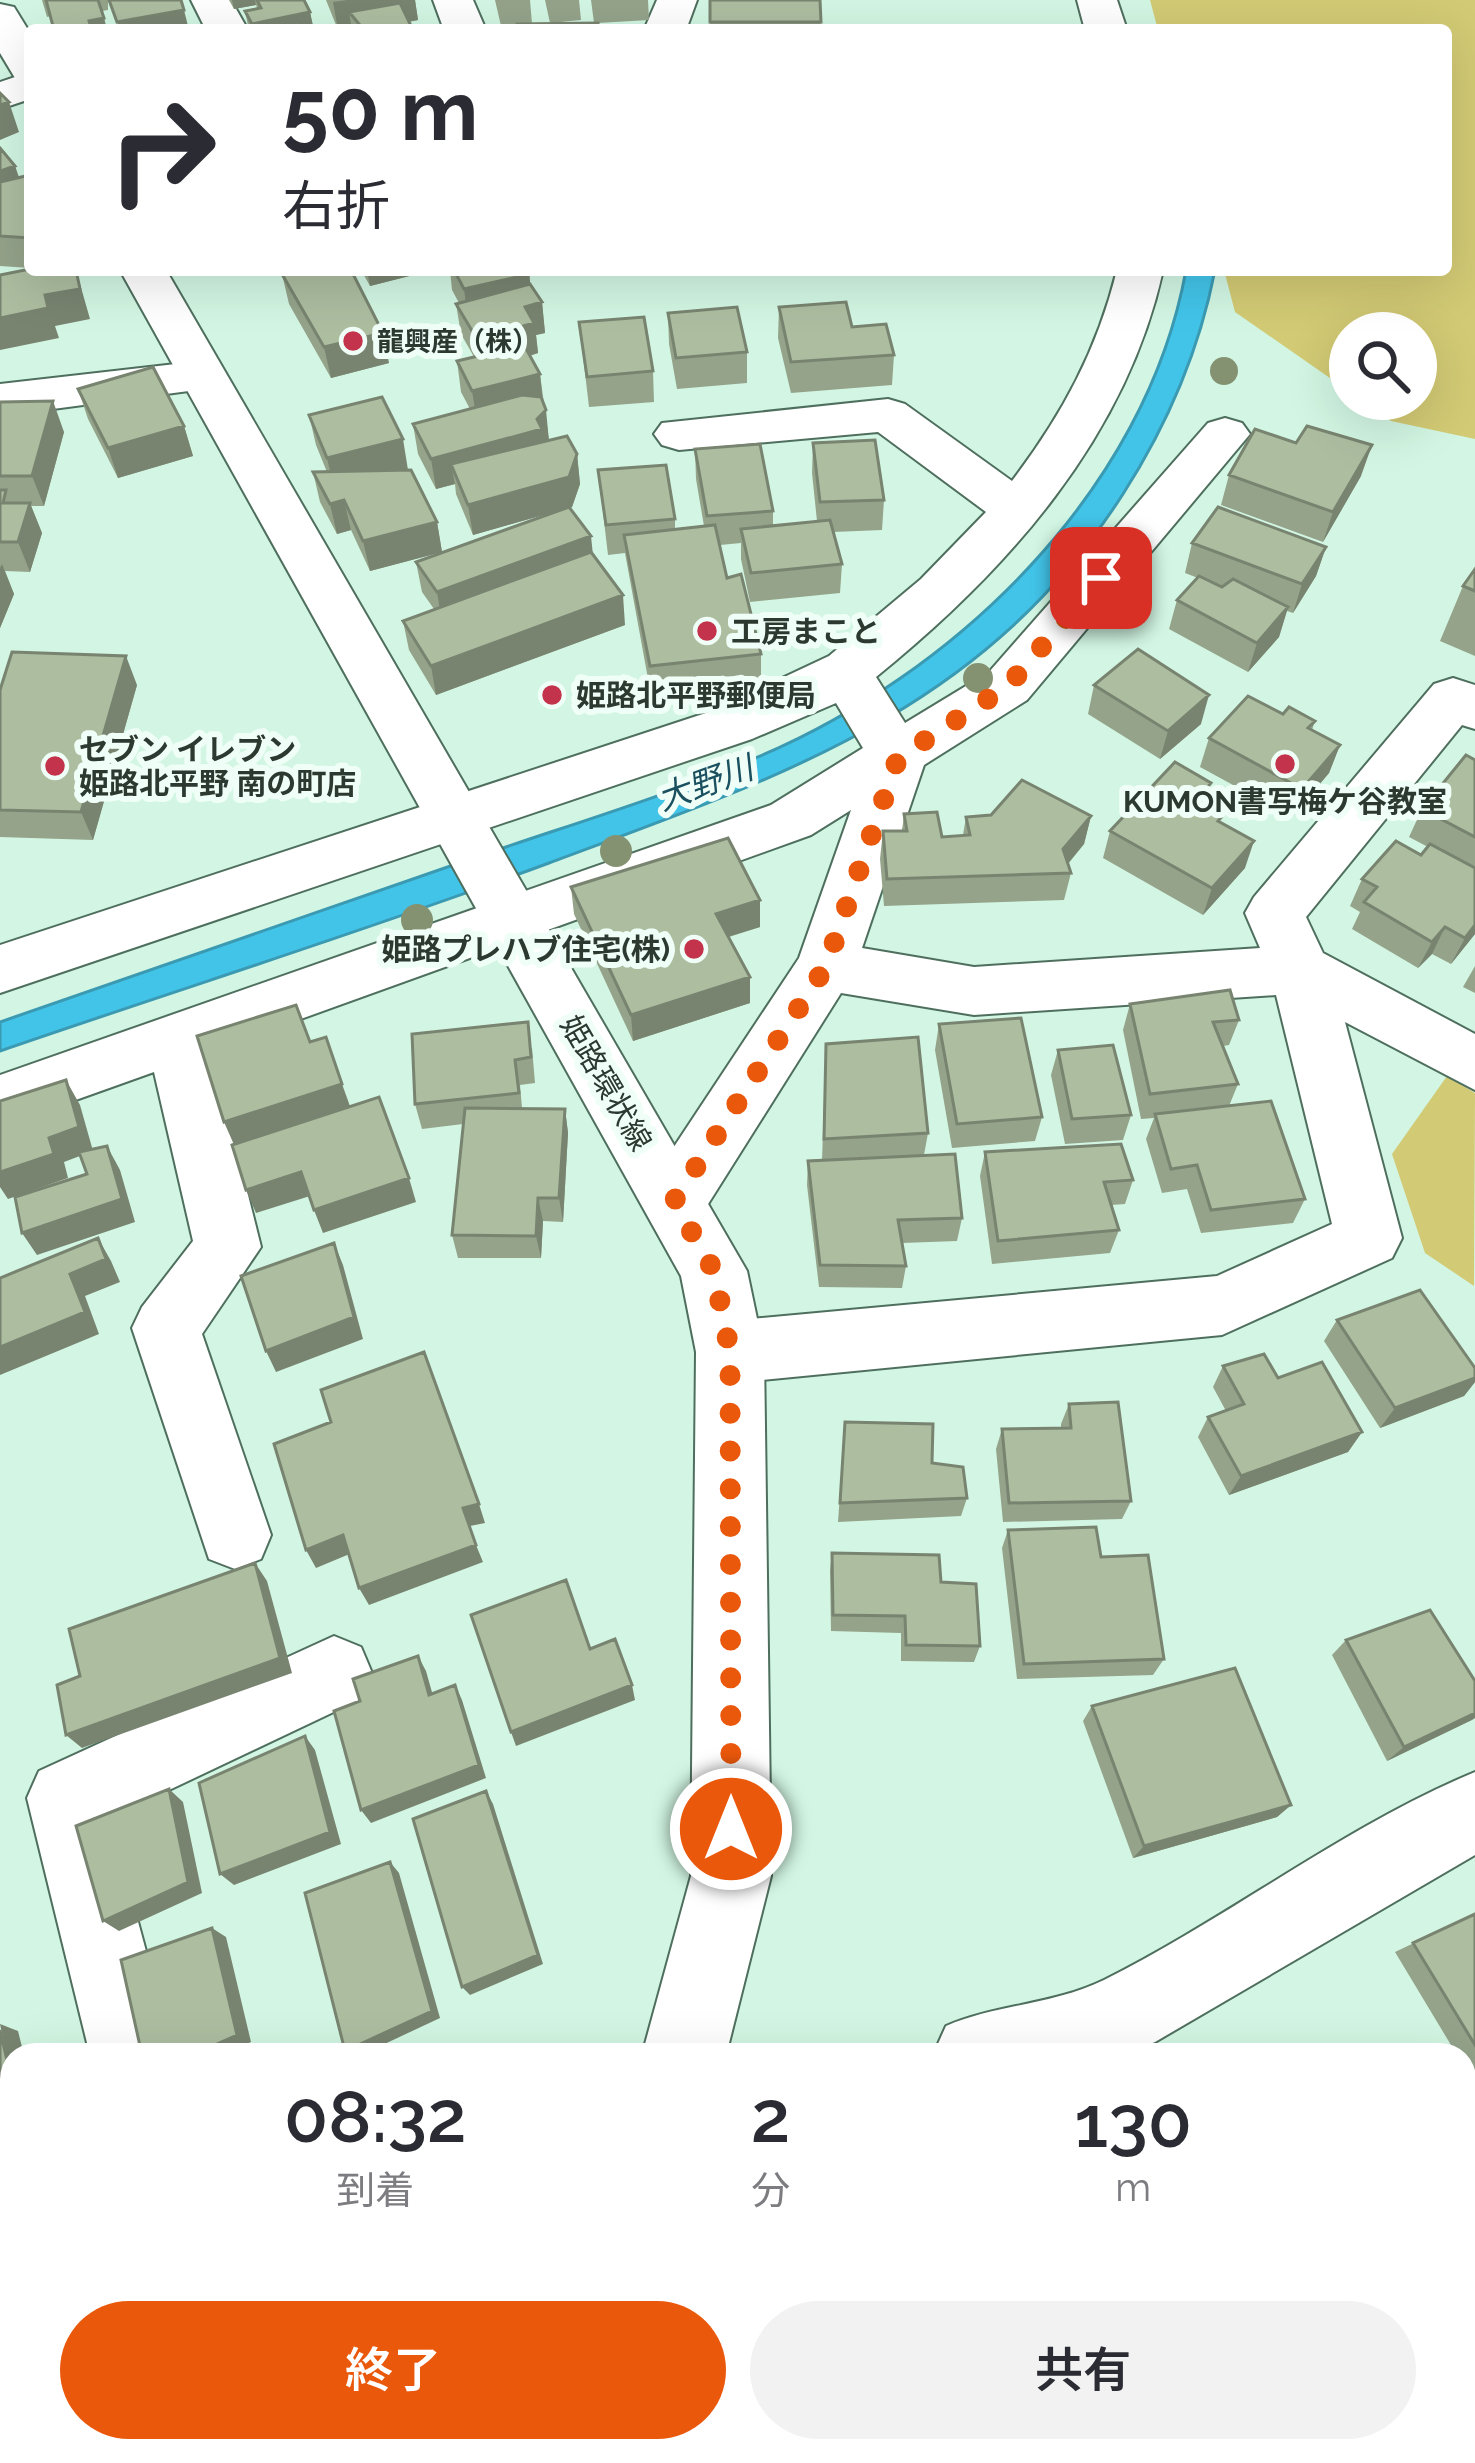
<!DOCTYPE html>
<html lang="ja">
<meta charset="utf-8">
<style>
body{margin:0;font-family:Raleway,"Noto Sans JP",sans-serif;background:#f2f2f3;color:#2b2b33;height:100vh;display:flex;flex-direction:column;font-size:45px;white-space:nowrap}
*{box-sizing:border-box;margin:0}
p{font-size:39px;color:#7c7c81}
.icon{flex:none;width:66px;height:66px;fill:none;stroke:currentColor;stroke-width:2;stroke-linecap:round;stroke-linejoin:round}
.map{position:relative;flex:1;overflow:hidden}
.sheet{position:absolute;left:0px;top:2043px;width:1476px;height:420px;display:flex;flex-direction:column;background:#fff;border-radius:36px 36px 0 0;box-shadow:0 12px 48px #0002}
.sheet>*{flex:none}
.banner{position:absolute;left:24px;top:24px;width:1428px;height:252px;border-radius:12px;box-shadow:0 12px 48px #0002;background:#fff;color:#2b2b33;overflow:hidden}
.fabs{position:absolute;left:1329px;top:312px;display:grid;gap:24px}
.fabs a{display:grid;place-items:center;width:108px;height:108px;border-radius:50%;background:#fff;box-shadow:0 12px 48px #0002;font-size:60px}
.pin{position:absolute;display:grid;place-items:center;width:102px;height:102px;color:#fff;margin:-51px;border-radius:24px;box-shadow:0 6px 18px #0006}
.me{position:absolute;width:132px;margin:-66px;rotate:0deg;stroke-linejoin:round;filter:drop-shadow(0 0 9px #0008)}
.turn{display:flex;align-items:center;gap:42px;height:252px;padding:0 60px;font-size:54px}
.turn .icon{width:156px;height:156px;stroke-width:2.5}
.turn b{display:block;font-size:84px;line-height:102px}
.eta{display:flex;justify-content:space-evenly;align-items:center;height:204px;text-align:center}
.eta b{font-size:72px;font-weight:600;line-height:84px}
.button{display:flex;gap:24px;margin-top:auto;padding:24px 60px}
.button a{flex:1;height:138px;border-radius:72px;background:#ea580c;color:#fff;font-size:48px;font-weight:600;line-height:138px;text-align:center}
.button a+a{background:#f2f2f3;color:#2b2b33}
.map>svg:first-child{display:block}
.green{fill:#d2ca74}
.water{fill:#42c4e9;stroke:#3b9ab2;stroke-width:3}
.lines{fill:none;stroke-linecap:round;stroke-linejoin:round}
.street-casing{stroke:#4f6f5e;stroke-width:4}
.secondary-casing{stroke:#4f6f5e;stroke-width:4}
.street{fill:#fff;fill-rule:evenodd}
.secondary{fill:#fff;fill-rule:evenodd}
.tree{fill:#849272}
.wall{fill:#94a38a}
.shaded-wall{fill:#788470}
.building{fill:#acbda0;stroke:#788470;stroke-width:3}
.route{stroke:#ea580c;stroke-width:21;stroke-dasharray:0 37.8}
.poi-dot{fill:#c3334c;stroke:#effef6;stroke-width:4.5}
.labels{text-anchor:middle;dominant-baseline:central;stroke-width:12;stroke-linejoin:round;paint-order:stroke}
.far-poi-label{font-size:27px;font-weight:bold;fill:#2b3931;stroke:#effef6;text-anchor:start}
.poi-label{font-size:30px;font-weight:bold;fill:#2b3931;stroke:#effef6;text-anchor:start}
.street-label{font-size:30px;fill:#2b3931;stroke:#effef6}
.water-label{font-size:33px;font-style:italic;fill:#1a505f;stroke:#effef6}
</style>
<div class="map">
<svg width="1475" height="2463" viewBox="0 0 1475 2463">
<rect width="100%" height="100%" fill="#d2f6e3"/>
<!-- green -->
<path class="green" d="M1150 0H1475V439L1391 421 1359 399H1416V333H1350V392L1235 312 1224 270H1446V30H1158Z
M1447 1076 1475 1093 1474 1286 1425 1253 1392 1154Z"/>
<!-- water -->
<path class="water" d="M1186 270H1215C1199 352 1168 424 1123 494 983 712 779 777 549 863 368 930 183 988 0 1051V1022C154 969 308 916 462 862 559 828 659 799 753 759 955 675 1146 491 1186 270Z"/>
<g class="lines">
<defs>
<path id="street" d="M191 0H231L248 30H206Z
M433 0H473L486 30H444Z
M657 0H697L686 30H644Z
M1077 0H1117L1127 30H1085Z
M30 72V99L0 109V82Z
M1117 270H1163C1126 438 1007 571 876 677L905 723 989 672 1208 423 1225 418 1242 423 1250 434 1027 700 924 765 862 948 974 967 1260 948 1245 913 1254 897 1434 684 1453 678 1475 685V729L1462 725 1306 917 1323 953 1475 1034V1090L1345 1022 1402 1238 1392 1258 1222 1335 730 1383 706 1374 696 1352 706 1330 730 1321 1217 1276 1332 1224 1276 995 974 1015 841 993 698 1220 675 1228 652 1220 642 1200 652 1180 799 958 851 810 811 835 212 1051 261 1247 202 1334 271 1535 261 1559 235 1569 209 1559 132 1328 142 1307 193 1241 154 1072 0 1127V1075L771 805 863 748 836 703 752 739 0 993V945L712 711 829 656 921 579 986 512 878 432 679 450 662 445 654 434 662 423 888 399 905 404 1012 481C1062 415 1097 351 1117 270Z
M202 361 219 365 226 376 219 387 0 416V384Z
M334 1636 361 1647 372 1673 361 1699 110 1818 174 2055H90L27 1798 39 1771Z
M1475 1772V1855L1155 2042 1124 2055H933L946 2026C997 2004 1053 2005 1104 1980 1230 1917 1345 1826 1475 1772Z"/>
<path id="secondary" d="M0 4 14 7 30 33V82L15 78 0 53Z
M120 270H166L747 1271 764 1352 771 1876 726 2055H642L691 1876 696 1352 681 1276Z
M12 2400V2451H56L51 2463H0V2405Z"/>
</defs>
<!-- street casing -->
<use href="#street" class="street-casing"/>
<!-- secondary casing -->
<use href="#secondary" class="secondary-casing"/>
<!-- street -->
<use href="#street" class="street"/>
<!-- secondary -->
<use href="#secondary" class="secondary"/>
</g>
<!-- trees -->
<g class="tree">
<circle cx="1224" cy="371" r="14"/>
<circle cx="978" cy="678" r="15"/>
<circle cx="616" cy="851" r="16"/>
<circle cx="417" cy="920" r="16"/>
</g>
<!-- wall -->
<path class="wall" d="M42 0H108V10L102 11 107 30H54L51 16 47 17Z
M229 0H304L310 12 313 28 321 30H249L245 11 257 8 256 5 234 9Z
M326 0H415L418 20 409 22 413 30H338Z
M495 0H530L532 24 594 23 591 0H648L649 20 598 23 517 25 501 26Z
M545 0H579L581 20 550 23Z
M710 0H820L821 30H700L710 29Z
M0 148 15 166 19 177 30 175V268L0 266Z
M361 270H433L370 286Z
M450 270H529L530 284 542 302 545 333 536 335 538 353 530 356 540 374 549 441 577 454 580 484 572 507 570 508 625 625 436 695 409 650 403 621 434 609 422 592 416 562 553 512 473 535 456 494 455 484 436 489 418 454 413 424 470 409 461 392 457 361 474 357 461 334 456 304 459 303 452 290Z
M282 274 389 363 331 378 289 304Z
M779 307 852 327 894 355 892 385 791 393 778 338Z
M668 313 747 352V383L677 389 669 344Z
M579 322 653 371 654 402 589 407Z
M78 389 184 426 193 456 118 478 88 419Z
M0 402 64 432 44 506H31L42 533 30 572 5 571 14 594 0 628Z
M309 415 408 470 437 522 442 552 370 571 351 530 337 534 320 502 313 472H327L316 445Z
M813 443 884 500 882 530 833 532 842 564 840 593 750 602 741 559V543L720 545 727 578 761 654V683L651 695 625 553 608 555 598 470 675 519V530L704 526 696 479 695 449 773 511V526L817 521 812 473Z
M1229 475 1361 476 1323 542 1221 505Z
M1192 543 1326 547 1316 576 1293 613 1287 611 1279 637 1248 672 1169 629 1177 600 1198 578 1185 573Z
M1475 569V656L1440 641 1463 586Z
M137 685 93 840 0 837V690Z
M1094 685 1201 724 1160 759 1088 714Z
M1283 714 1315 721 1312 730 1340 745 1329 773 1292 817 1200 767 1209 738Z
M1475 760V934L1451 964 1432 954 1418 968 1352 929 1360 912 1350 906 1362 879 1421 855 1428 847 1409 837 1422 809Z
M1206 799 1222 823 1245 868 1203 915 1103 858 1110 831Z
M904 814 942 837 963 835 966 817 1091 816 1084 844 1068 864 1071 873 1064 900 884 906 880 859 883 831H902Z
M571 887 760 927 729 937 750 977V1003L633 1041 574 914Z
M1475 966V993L1463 987Z
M1130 1004 1239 1020 1229 1045 1223 1046 1238 1084 1229 1106 1305 1199 1293 1223 1201 1233 1187 1189 1162 1193 1146 1139 1154 1118 1141 1119 1123 1030Z
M939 1024 1042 1117 1035 1141 952 1148 935 1050Z
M826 1044 928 1133 924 1155 962 1218 957 1241 902 1243 906 1266 902 1288 819 1287 807 1185 808 1161 822 1160Z
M532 1048 535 1083 520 1085 522 1108 565 1109 568 1133 563 1222 543 1221 541 1258H458L452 1235 463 1124 422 1129 415 1104Z
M1058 1050 1131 1115 1123 1140 1065 1144 1051 1075Z
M985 1152 1133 1180 1125 1204 1111 1205 1119 1230 1110 1253 992 1264 980 1176Z
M1337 1320 1475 1368V1382L1464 1396 1380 1428 1324 1341Z
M1223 1366 1278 1378 1362 1432 1348 1452 1229 1495 1198 1437 1208 1417 1226 1411 1213 1387Z
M1069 1404 1131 1501 1122 1519 1003 1522 996 1449 1002 1429 1061 1428V1424Z
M845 1422 932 1463 967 1498 961 1516 838 1522Z
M1008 1530 1101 1557 1164 1659 1153 1675 1017 1679 1002 1548Z
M832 1553 980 1646 974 1662 901 1661V1633L831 1631 830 1570Z
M1346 1640 1475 1681V1718L1387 1761 1332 1655Z
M1092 1706 1291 1805 1277 1817 1133 1858 1083 1721Z
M1475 1914V2085L1464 2067V2055H1457L1395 1952Z
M1475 2291V2330L1464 2310V2296Z
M670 2451H787L791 2463H646Z
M1149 2451H1320L1326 2463H1154Z
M1344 2451H1464L1475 2463H1350Z"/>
<!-- shaded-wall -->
<path class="shaded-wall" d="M232 0H255L256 5 234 9Z
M347 0H415L418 20 363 29 349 12 352 30H338L333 2Z
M184 10 189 30H120L117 22Z
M310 12 314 30H253L252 24Z
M104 18 107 30H79L89 21Z
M9 102 19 132 0 140V105Z
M15 166 25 197 0 206V171Z
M76 270 90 319 55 326 59 338 0 350V318L45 295Z
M367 270H433L370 286Z
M512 270H529L531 293 468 320 464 289Z
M542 302 545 333 536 335 538 353 481 369 477 339 525 307Z
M383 333 389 363 331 378 324 347Z
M540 374 543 404 477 421 472 391Z
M53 401 64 432 44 506 32 476Z
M546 410 549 441 451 464 455 484 436 489 431 459 537 419Z
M184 426 193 456 118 478 108 448Z
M403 439 408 470 334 488 327 458Z
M1372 445 1361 476 1323 542 1333 512Z
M577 454 580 484 572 507 473 535 468 505Z
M344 500 351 530 337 534 330 504Z
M30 503 42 533 30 572 18 542Z
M437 522 442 552 370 571 363 541Z
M591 536 594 565 442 622 437 592Z
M1326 547 1316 576 1293 613 1302 584Z
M2 564 14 594 0 628V568Z
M623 595 625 625 436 695 431 666Z
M1288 607 1279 637 1248 672 1257 643Z
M126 656 137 685 93 840 81 812Z
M1209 695 1201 724 1160 759 1168 731Z
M1340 745 1329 773 1292 817 1302 789Z
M1091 816 1084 844 1060 873 1063 849Z
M1254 841 1245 868 1203 915 1212 888Z
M760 900V927L717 940 716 914Z
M1475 925V934L1451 964 1465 938Z
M1445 927 1432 954 1418 968 1432 942Z
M750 977V1003L633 1041 631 1015Z
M66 1080 80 1105 93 1151 64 1162 68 1178 8 1199 0 1187V1172L49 1138Z
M342 1084 351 1109 235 1147 224 1122Z
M565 1109 568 1133 563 1222 559 1198Z
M107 1146 120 1170 135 1222 37 1255 22 1233 122 1199Z
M301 1172 310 1196 256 1213 246 1190Z
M409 1178 416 1202 323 1233 314 1210Z
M538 1198 543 1221 541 1258 536 1236Z
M98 1238 111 1261 120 1282 85 1296 99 1334 0 1375V1347L70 1274Z
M334 1243 343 1265 363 1339 276 1372 266 1351Z
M1475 1378V1382L1464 1396 1380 1428 1395 1408Z
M1362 1432 1348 1452 1229 1495 1241 1476Z
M479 1504 485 1523 470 1526 463 1508Z
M343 1535 352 1553 316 1568 306 1550Z
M476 1545 483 1562 369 1605 359 1588Z
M255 1563 267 1581 292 1673 82 1748 66 1735Z
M418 1656 426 1671 437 1710 429 1695Z
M455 1685 462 1700 486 1778 371 1823 361 1810Z
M632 1685 635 1700 516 1746 511 1732Z
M1475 1713V1718L1472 1720 1387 1761 1404 1747Z
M305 1736 315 1750 341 1844 234 1885 220 1874Z
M169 1789 183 1802 202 1893 119 1931 103 1921Z
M486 1791 493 1804 543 1964 470 1995 462 1987Z
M1291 1805 1277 1817 1133 1858 1144 1846Z
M390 1862 399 1873 440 2018 361 2055H351L345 2051Z
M212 1928 226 1937 251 2042 221 2055H192Z
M0 2024 18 2031 24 2055H12V2082Z
M12 2129V2144L0 2149V2135Z
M587 2451H593L597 2463H591Z"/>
<!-- building -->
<path class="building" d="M46 0H98L104 18 89 21 91 28 54 30Z
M109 0H181L184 10 117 22Z
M257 0H304L310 12 252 24 245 11 261 8Z
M710 0H820L821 22H710Z
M400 3 413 30H364L349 12Z
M298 22 302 30H260Z
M598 23V30H517V24Z
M700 29H812V30H700Z
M0 93 9 102 0 105Z
M0 148 15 166 0 171Z
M30 175V238L0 236V182Z
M30 269 76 270 80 289 45 295 48 308 0 318V275Z
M294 270H351L383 333 324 347 282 274Z
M454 270H513L517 277 464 289Z
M530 284 542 302 525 307 534 323 477 339 456 304Z
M846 302 852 327 886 324 894 355 791 362 779 307Z
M737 307 747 352 676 358 668 313Z
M644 317 653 371 587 377 579 322Z
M524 345 540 374 472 391 457 361Z
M153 367 184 426 108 448 78 389Z
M522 395 541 397 546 410 537 419 542 429 431 459 413 424Z
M382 397 403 439 327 458 309 415Z
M53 401 32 476H0V402Z
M1307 426 1372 445 1333 512 1229 475 1255 429 1296 443Z
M567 436 577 454 569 477 468 505 451 464Z
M875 440 884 500 820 502 813 443Z
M760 444 773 511 707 516 695 449Z
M666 465 675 519 606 525 598 470Z
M411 470 437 522 363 541 344 500 330 504 313 472Z
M0 490H6L3 503H30L18 542H0Z
M569 507 591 536 437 592 416 562Z
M1218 507 1326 547 1302 584 1192 543Z
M830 520 842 564 751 573 741 529Z
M715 525 727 578 741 574 761 654 650 666 624 535Z
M591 552 623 595 431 666 403 621Z
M1475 569V591L1463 586Z
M1199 576 1222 587 1233 579 1288 607 1257 643 1177 600Z
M1138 649 1209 695 1168 731 1094 685Z
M12 652 126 656 81 812 0 810V690Z
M1248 696 1283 714 1289 707 1315 721 1308 728 1340 745 1302 789 1209 738Z
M1466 755 1475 760V837L1422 809Z
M1175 762 1211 783 1201 795 1226 812 1218 821 1254 841 1212 888 1110 831Z
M1022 780 1091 816 1063 849 1071 873 887 879 883 831H907L904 814 937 812 942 837 970 835 966 817 991 815Z
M728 838 760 900 716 914 750 977 631 1015 571 887Z
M1396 841 1421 855 1430 844 1475 868V925L1465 938 1445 927 1432 942 1364 902 1377 887 1362 879Z
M1230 990 1239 1020 1213 1022 1238 1084 1150 1094 1130 1004Z
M296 1005 310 1042 326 1037 342 1084 224 1122 197 1036Z
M1021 1018 1042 1117 957 1124 939 1024Z
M528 1022 531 1057 515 1060 519 1093 415 1104 412 1034Z
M918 1037 928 1133 824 1139 826 1044Z
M1113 1045 1131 1115 1072 1119 1058 1050Z
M66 1080 79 1127 49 1138 54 1154 0 1172V1101Z
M379 1097 409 1178 314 1210 301 1172 246 1190 232 1145Z
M1271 1101 1305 1199 1211 1210 1197 1165 1171 1169 1155 1114Z
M465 1108 565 1109 559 1198H538L536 1236 452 1235Z
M1121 1144 1133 1180 1104 1182 1119 1230 998 1241 985 1152Z
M107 1146 122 1199 22 1233 15 1197 87 1174 79 1152Z
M955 1154 962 1218 898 1220 906 1266 820 1265 808 1161Z
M98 1238 106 1259 70 1274 85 1312 0 1347V1278Z
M334 1243 354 1317 266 1351 241 1276Z
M1420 1290 1475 1368V1378L1395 1408 1337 1320Z
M424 1352 479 1504 463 1508 476 1545 359 1588 343 1535 306 1550 274 1444 331 1422 321 1390Z
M1264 1354 1278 1378 1322 1362 1362 1432 1241 1476 1208 1417 1244 1404 1223 1366Z
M1118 1402 1131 1501 1009 1503 1002 1429 1071 1428 1069 1404Z
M845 1422 933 1424 932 1463 963 1467 967 1498 840 1503Z
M1096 1527 1101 1557 1148 1555 1164 1659 1024 1664 1008 1530Z
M832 1553 939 1555 941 1582 976 1584 980 1646 906 1645 905 1616 833 1615Z
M255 1563 280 1658 66 1735 57 1685 80 1676 69 1629Z
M566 1580 590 1649 615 1639 632 1685 511 1732 471 1615Z
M1430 1610 1475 1681V1713L1404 1747 1346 1640Z
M418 1656 429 1695 455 1685 479 1765 361 1810 334 1711 360 1701 353 1679Z
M1235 1668 1291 1805 1144 1846 1092 1706Z
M305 1736 330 1832 220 1874 199 1783Z
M169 1789 188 1882 103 1921 76 1826Z
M486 1791 538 1955 462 1987 413 1819Z
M390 1862 432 2011 345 2051 305 1893Z
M1475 1914V2045L1413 1943Z
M212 1928 237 2035 192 2055H142L121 1960Z
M0 2030 12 2082V2129L0 2135Z
M1464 2172 1475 2193V2216L1464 2221Z
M1464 2323 1475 2344V2463H1366L1360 2451H1464Z
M578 2451H587L591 2463H553Z
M678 2451H787L791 2463H654Z
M942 2451H993L970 2463H947Z
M1160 2451H1320L1326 2463H1164Z"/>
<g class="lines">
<!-- route -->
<path class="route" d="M731 1829 730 1352 714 1271 674 1201 826 966 898 758 1008 686 1101 578"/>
</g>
<!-- markers -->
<g class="poi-dot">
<circle cx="353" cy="341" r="12"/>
<circle cx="707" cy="631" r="12"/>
<circle cx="552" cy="695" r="12"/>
<circle cx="1285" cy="764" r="12"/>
<circle cx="55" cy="766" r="12"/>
<circle cx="694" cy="949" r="12"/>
</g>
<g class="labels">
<!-- far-poi labels -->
<g class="far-poi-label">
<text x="377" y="341">龍興産（株）</text>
</g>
<!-- poi labels -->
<g class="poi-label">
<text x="731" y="631">工房まこと</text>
<text x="576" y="695">姫路北平野郵便局</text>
<text x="79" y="749">セブン イレブン<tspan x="79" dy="34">姫路北平野 南の町店</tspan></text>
<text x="1285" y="801" text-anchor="middle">KUMON書写梅ケ谷教室</text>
<text x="670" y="949" text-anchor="end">姫路プレハブ住宅(株)</text>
</g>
<!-- street labels -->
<g class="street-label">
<text transform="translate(606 1083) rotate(60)">姫路環状線</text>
</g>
<!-- water labels -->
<g class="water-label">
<text transform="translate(705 783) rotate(-20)">大野川</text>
</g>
</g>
</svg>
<div class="fabs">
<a><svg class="icon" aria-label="search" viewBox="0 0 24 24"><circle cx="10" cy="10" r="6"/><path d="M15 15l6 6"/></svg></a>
</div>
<div class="pin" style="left:1101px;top:578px;background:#d93025"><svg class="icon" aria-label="arrive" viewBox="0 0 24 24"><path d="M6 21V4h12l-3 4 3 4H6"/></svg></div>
<svg class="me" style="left:731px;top:1829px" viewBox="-20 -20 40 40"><circle r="17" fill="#ea580c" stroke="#fff" stroke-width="3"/><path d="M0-11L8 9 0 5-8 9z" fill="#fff"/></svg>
<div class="banner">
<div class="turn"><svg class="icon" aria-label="right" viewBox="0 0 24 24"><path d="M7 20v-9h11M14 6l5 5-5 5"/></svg><div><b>50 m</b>右折</div></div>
</div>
<section class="sheet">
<div class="eta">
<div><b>08:32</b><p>到着</p></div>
<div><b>2</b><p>分</p></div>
<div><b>130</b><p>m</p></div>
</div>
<div class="button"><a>終了</a><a>共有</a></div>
</section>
</div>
